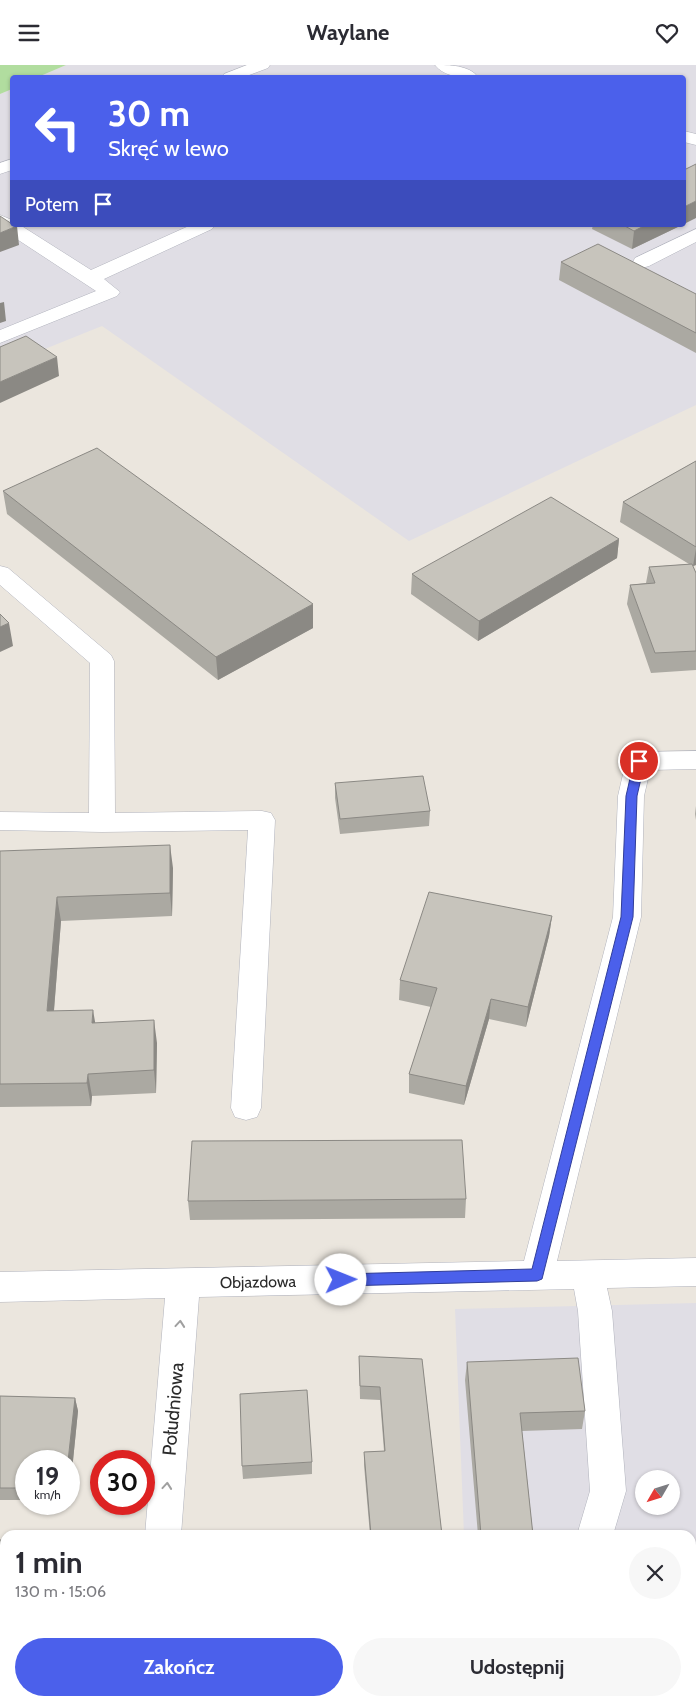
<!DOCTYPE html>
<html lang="pl">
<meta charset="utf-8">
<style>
body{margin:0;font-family:Cabin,sans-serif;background:#f7f7f7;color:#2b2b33;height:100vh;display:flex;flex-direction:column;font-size:19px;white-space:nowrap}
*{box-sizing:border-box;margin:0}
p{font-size:16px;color:#7c7c81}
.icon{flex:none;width:28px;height:28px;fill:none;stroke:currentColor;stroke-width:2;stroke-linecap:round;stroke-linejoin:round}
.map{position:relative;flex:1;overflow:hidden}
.drawer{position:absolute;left:0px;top:1465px;width:696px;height:176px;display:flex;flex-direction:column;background:#fff;border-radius:15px 15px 0 0;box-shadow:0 1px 4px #0004}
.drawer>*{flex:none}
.guide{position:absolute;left:10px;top:10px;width:676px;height:152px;border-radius:5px;box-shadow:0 1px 4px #0004;background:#4b60eb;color:#fff;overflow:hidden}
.needle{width:32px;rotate:231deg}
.tools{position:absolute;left:635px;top:1405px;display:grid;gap:10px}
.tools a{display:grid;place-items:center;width:45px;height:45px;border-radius:50%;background:#fff;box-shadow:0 1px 4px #0004;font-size:25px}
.speed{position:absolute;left:15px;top:1385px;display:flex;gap:10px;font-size:25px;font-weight:700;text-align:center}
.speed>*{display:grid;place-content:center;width:65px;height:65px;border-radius:50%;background:#fff;box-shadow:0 1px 4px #0004;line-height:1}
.speed small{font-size:12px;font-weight:400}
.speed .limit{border:8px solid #d22;background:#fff;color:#111}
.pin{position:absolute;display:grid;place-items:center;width:42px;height:42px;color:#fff;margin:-21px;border:2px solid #fff;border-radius:50%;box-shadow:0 1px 5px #0007}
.me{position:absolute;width:55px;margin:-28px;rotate:89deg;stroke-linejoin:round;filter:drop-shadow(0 0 4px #0008)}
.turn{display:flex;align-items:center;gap:18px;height:105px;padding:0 15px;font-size:22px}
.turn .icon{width:65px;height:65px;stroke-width:2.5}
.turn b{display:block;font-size:35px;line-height:42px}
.then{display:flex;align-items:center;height:48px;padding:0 15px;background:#0003;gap:10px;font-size:19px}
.round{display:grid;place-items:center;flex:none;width:52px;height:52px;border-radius:26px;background:#f7f7f7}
.summary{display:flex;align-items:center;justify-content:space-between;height:85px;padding:0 15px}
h1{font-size:30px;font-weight:700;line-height:38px}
.cta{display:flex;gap:10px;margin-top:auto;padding:10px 15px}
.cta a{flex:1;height:58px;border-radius:30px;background:#4b60eb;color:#fff;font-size:20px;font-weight:700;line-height:58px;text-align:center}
.cta a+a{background:#f7f7f7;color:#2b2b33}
header{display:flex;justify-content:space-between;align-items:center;height:65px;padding:0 15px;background:#fff;font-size:22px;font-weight:700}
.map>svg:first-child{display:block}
.industrial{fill:#e0dee5;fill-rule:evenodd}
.green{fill:#b1dd9f}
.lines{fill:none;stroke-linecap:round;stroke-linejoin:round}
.minor-casing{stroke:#b1b3bd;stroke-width:1}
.minor{fill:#fff;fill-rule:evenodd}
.wall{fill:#aba9a2}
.shaded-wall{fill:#8b8984}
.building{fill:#c7c4bc;stroke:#8b8984}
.oneway{stroke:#a0a0a0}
.route{fill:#4b60eb;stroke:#313e99}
.labels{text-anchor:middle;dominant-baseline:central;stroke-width:5;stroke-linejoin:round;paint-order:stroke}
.street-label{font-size:16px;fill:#2b2b2b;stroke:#fff}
.near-street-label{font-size:19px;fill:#2b2b2b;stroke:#fff}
</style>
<header><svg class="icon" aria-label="menu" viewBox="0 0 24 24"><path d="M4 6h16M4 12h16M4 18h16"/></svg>Waylane<svg class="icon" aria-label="heart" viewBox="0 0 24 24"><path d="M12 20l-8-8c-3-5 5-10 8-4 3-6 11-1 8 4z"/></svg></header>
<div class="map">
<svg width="696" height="1641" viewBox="0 0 696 1641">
<rect width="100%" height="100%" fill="#ebe6de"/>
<!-- industrial -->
<path class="industrial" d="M66 0H696V340L409 476 102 261 0 302V29L12 24V160H684V12H38Z
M696 1238V1641H470V1636H691V1470H464L455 1244ZM644 1414H671V1441H644Z"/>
<!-- green -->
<path class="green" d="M0 0H66L38 12H12V24L0 29Z"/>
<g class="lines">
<defs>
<path id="minor" d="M247 0H270L268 3 244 12H222L224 9Z
M435 0C449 0 469 0 478 12 465 14 444 12 435 0Z
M684 66 696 69V80L684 77Z
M12 94V105L0 109V98Z
M0 150 12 155V160H20L91 205 191 160H215L212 164 104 214 120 227 117 231 0 278V265L96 226 0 163Z
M696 164V177L649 201 642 203 635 201 633 197 635 193Z
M0 501 8 503 111 590 114 596 115 748 262 746 271 748 275 755 261 1043 257 1052 246 1055 235 1052 231 1043 248 765 102 767 0 765V747L89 748 90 598 0 520Z
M696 686V704L650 705 644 731 641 852 557 1196 696 1193V1221L607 1223 612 1246 626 1426 613 1470H577L590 1426 578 1246 574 1224 199 1232 181 1470H145L165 1233 0 1237V1207L524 1196 613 852 618 731 626 696 630 690 639 687Z
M130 1636H168L167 1641H129Z
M567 1636H605V1641H567Z"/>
</defs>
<!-- minor casing -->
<use href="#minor" class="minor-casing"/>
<!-- minor -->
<use href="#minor" class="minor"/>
</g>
<!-- wall -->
<path class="wall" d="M593 160H682L632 184 592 164Z
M561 197 696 229V288L559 215Z
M696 396V500L693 501 696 508V605L651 608 627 539 630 520 646 518 649 502 689 499 620 457 623 437Z
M3 426 313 563 218 615 7 449Z
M619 474 617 493 478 576 411 529 412 509Z
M335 718 430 746 429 761 340 769 335 733Z
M696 741V755L695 749Z
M0 786 173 803 172 851 61 856 54 946 95 958 157 978 156 1028 92 1031 91 1041 0 1042Z
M552 851 549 871 526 962 489 954 464 1040 409 1028V1009L431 942 399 935 400 915Z
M466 1134 465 1153 190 1155 188 1136Z
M359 1291 422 1294 442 1470H370L364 1400V1387L384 1386 380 1335 360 1334Z
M467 1297 585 1346 582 1364 522 1366 533 1470H478L465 1315Z
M0 1331 75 1333 78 1346 69 1435V1396H26V1435H0Z
M312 1397V1409L243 1414 242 1401Z
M492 1636H551V1641H492Z"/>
<!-- shaded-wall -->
<path class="shaded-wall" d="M696 136V153L684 159V142Z
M646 160H682L632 184 634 166Z
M17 161 19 180 0 187V168Z
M4 237 6 256 0 258V238Z
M57 292 59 311 0 338V317Z
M619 474 617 493 478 576 479 556Z
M696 483V500L693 501Z
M313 539V563L218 615 216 592Z
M9 558 13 581 0 587V562Z
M170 780 173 803 172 851 170 828Z
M57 832 61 856 52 969 47 946Z
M552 851 549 871 526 962 528 942Z
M491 934 489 954 464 1040 466 1021Z
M93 945 97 968 92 958Z
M154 955 157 978 156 1028 154 1005Z
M88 1009 92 1031 91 1041 87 1018Z
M75 1333 78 1346 69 1435 68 1396Z
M38 1636H42V1641H38Z"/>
<!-- building -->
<path class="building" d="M696 99V136L684 142V105Z
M0 151 12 159V160L17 161 0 168Z
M623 160H646L634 166Z
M598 179 696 229V268L561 197Z
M26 271 57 292 0 317V282Z
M97 383 313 539 216 592 3 426Z
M696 396V482L623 437Z
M551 432 619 474 479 556 412 509Z
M692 499 696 508V586L655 588 630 520 655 518 649 502Z
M0 549 9 558 0 562Z
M423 711 430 746 340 754 335 718Z
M170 780V828L57 832 47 946 93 945 92 958 154 955V1005L88 1009 87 1018 0 1019V786Z
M429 827 552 851 528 942 491 934 466 1021 409 1009 437 923 400 915Z
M462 1075 466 1134 188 1136 192 1076Z
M359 1291 422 1294 442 1470H371L364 1387 385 1386 380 1322 360 1321Z
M578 1293 585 1346 520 1348 533 1470H481L467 1297Z
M307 1325 312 1397 242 1401 240 1329Z
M0 1331 75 1333 68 1396H26V1423H0Z
M0 1475H5V1636H38V1641H0Z
M496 1636H551V1641H496Z"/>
<!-- one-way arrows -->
<defs><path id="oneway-chevron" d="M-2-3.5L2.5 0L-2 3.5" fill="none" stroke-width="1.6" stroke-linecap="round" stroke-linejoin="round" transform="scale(1.25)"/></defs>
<g class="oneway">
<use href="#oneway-chevron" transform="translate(180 1259) rotate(-85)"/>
<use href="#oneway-chevron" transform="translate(167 1421) rotate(-85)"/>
</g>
<!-- route -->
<path class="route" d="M639 693 645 696 637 731 633 852 542 1214 537 1216 341 1221 336 1219 334 1215 336 1210 341 1209 532 1204 621 852 626 731 634 696Z"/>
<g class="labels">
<!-- street labels -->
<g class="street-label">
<text transform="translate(258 1217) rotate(-1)">Objazdowa</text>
</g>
<!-- near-street labels -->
<g class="near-street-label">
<text transform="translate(173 1344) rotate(-85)">Południowa</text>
</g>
</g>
</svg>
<div class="tools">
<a><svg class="needle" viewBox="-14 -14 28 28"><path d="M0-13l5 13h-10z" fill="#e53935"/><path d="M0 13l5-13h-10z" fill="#7c7c81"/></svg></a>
</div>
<div class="speed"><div>19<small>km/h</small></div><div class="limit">30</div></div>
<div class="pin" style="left:639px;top:696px;background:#d93025"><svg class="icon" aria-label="arrive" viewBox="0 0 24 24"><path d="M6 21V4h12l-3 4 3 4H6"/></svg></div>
<svg class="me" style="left:341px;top:1215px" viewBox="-20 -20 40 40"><circle r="19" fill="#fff"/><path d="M0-13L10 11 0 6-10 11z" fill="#4b60eb"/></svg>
<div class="guide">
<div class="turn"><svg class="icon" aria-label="left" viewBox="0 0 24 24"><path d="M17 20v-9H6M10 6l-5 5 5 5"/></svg><div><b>30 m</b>Skręć w lewo</div></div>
<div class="then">Potem<svg class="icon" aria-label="arrive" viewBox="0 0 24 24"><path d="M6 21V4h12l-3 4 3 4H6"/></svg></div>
</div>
<section class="drawer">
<div class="summary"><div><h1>1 min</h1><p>130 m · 15:06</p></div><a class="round"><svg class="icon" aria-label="close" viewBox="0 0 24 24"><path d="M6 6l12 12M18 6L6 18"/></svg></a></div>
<div class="cta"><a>Zakończ</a><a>Udostępnij</a></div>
</section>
</div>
